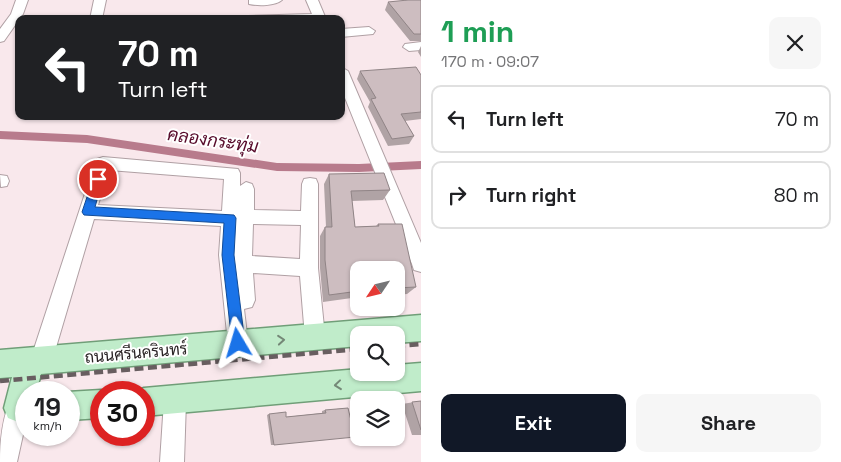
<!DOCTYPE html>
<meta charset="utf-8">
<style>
body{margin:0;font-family:"Space Grotesk",Sarabun,sans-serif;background:#f6f6f6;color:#202124;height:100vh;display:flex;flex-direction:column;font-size:19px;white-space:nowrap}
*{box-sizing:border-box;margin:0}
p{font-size:16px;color:#757577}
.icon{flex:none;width:28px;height:28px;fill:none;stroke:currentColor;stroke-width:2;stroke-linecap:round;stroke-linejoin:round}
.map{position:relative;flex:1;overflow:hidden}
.panel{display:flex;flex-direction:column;background:#fff;width:420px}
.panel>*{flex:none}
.top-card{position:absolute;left:15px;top:15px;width:330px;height:105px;border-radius:10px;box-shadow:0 1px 4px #0004;background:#202124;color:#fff;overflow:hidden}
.needle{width:32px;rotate:235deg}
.controls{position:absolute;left:350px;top:261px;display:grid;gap:10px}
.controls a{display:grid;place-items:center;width:55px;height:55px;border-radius:10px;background:#fff;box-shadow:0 1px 4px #0004;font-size:25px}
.speed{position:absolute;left:15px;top:381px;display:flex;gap:10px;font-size:25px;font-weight:700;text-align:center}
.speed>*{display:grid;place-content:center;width:65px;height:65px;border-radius:50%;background:#fff;box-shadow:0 1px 4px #0004;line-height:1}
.speed small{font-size:12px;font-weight:400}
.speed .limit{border:8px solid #d22;background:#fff;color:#111}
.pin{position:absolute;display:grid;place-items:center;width:42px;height:42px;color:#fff;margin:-21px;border:2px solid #fff;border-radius:50%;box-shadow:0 1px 5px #0007}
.me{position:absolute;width:55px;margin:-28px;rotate:353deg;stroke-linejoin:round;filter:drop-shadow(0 0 4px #0008)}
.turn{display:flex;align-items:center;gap:18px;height:105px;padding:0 20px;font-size:22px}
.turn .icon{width:65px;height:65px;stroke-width:2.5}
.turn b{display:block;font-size:35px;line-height:42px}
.round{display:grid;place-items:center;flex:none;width:52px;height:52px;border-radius:10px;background:#f6f6f6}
.overview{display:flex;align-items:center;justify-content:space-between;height:85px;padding:0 20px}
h1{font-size:30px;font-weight:800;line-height:38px;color:#1e9e55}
.primary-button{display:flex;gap:10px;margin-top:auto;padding:10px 20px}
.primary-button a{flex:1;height:58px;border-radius:10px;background:#111827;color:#fff;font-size:20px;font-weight:800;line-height:58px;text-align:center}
.primary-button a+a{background:#f6f6f6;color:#202124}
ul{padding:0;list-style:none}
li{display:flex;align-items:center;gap:15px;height:68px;margin:0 10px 8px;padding:0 10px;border:2px solid #e0e0e0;border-radius:10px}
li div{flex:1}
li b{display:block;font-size:19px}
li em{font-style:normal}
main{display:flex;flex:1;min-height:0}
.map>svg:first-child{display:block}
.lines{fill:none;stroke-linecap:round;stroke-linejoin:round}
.canal{fill:#b87b8c;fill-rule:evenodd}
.minor-casing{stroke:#b0a0a4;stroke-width:2}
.major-casing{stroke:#709e78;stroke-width:3}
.minor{fill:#fff;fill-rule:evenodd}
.major{fill:#c0ecca;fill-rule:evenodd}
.rail{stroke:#685e60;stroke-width:4.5;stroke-dasharray:9 4.5;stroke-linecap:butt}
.wall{fill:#b0a3a5}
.building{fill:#cdbdc0;stroke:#908486}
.oneway{stroke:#748877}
.route{fill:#1a73e8;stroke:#114b97}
.labels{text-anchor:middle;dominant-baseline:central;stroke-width:4;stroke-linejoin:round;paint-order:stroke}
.street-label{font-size:16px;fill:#292324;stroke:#fff}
.water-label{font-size:18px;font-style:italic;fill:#570b2b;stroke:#fff}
</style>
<main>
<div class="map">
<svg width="421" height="462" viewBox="0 0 421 462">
<rect width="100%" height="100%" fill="#f9e8ec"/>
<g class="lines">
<!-- canal -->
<path class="canal" d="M0 131 87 135 277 163 359 164 421 161V169L359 172 277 171 87 143 0 139Z"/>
<defs>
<path id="minor" d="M16 0H28L23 14 4 41 0 42V29L11 14Z
M94 0H106L102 19H90Z
M249 0H282C275 6 258 6 249 4Z
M306 0H318L326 19H242L248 16 312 14Z
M369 27 375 31 373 34 341 37V29Z
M421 42V50L409 51 403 47 405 44Z
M341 67 348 71 421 243V272L414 270 412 264 341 88Z
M103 157 238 169 240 173V186L246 182 252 184 254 189V210L301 211 302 184 304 179 310 178 316 179 318 184V268L325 337 322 344 315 347 308 344 305 337 300 276 253 273 255 300 252 307 244 309 248 343 245 350 238 353 231 350 228 343 219 255 221 226 94 219 52 361 48 368 41 372 34 368 30 361 95 163 97 159ZM109 170 224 179 222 211 98 205ZM253 224 301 225 300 259 252 256Z
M0 175 7 176 9 181 7 186 1 187Z
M175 390 183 393 186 401 184 462H160L164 401 167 393Z
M18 397 26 401V421L17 462H0C0 440 2 421 10 400Z"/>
<path id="major" d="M421 315V341L396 343V335H359V346L41 374 36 392H26V419L18 422 8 418 4 408 12 377 0 378V350Z
M421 363V391L144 416V392H134L144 388 359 369V372H396V365Z
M101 390 108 392H101V418L69 420V392H67Z"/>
</defs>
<!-- minor casing -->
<use href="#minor" class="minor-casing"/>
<!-- major casing -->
<use href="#major" class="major-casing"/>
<!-- minor -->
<use href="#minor" class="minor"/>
<!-- major -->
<use href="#major" class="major"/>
<!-- rail -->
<path class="rail" d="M396 346 421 344
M0 381 359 349"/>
</g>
<!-- wall -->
<path class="wall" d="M405 0H421V41H410L385 10 388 2 405 1Z
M421 46V57L418 52Z
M360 71 421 75V119L405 121 414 136 409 144 388 146 368 107 370 102 357 79Z
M329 174 390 190 383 200 352 201 355 227 376 226 378 224 416 287 407 294 396 295V270H359V297L323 302 320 268V236L325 227H326L324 184Z
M421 401V435H412L402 404Z
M348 408 274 445H271L267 415 269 414 286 417 322 413V411L325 410Z"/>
<!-- building -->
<path class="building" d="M408 0H421V34H414L388 2Z
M416 67 421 75V112L401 114 414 136 392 139 371 99 376 98 360 71Z
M384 173 390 190 351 191 355 227 379 226 378 224H402L416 287 396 288V270H359V291L329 295 325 260V227H332L329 174Z
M421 401V430L412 402Z
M348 408 355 437 274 445 269 414 286 412V417L326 413 325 410Z"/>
<!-- one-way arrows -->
<defs><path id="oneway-chevron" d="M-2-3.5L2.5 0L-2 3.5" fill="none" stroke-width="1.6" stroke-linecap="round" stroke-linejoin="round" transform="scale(1.25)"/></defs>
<g class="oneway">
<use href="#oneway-chevron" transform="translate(281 340) rotate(-5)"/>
<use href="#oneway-chevron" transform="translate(338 385) rotate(174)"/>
</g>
<!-- route -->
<path class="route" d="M98 175 103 179 95 207 234 215 236 218 234 255 245 343 243 348 238 350 234 348 232 343 222 255 224 223 84 215 82 212 93 179Z"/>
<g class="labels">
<!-- street labels -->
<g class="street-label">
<text transform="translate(136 353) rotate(-5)">ถนนศรีนครินทร์</text>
</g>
<!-- water labels -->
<g class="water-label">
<text transform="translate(213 140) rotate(8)">คลองกระทุ่ม</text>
</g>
</g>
</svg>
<div class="controls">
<a><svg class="needle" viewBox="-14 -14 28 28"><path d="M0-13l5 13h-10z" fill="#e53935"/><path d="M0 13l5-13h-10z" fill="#757577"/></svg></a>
<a><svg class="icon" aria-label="search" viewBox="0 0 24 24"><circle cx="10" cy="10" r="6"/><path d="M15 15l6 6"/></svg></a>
<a><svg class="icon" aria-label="layers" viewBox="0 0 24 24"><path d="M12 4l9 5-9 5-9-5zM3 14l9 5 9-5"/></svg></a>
</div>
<div class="speed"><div>19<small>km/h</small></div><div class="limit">30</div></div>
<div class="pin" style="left:98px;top:179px;background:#d93025"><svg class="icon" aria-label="arrive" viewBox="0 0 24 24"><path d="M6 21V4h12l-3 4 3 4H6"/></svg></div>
<svg class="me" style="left:238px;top:343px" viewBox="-20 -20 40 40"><path d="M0-17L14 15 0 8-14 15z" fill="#1a73e8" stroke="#fff" stroke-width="4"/></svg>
<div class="top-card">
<div class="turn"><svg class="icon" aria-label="left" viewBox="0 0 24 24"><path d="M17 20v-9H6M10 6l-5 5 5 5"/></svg><div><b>70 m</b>Turn left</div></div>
</div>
</div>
<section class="panel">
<div class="overview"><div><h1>1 min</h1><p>170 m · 09:07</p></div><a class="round"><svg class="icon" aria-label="close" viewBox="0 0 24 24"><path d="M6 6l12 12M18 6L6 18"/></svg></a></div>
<ul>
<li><svg class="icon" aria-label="left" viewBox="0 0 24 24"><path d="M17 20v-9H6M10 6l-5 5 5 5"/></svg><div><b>Turn left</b></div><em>70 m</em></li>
<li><svg class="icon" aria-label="right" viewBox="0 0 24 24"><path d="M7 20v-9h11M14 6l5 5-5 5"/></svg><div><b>Turn right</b></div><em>80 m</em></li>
</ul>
<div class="primary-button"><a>Exit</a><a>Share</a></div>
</section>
</main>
